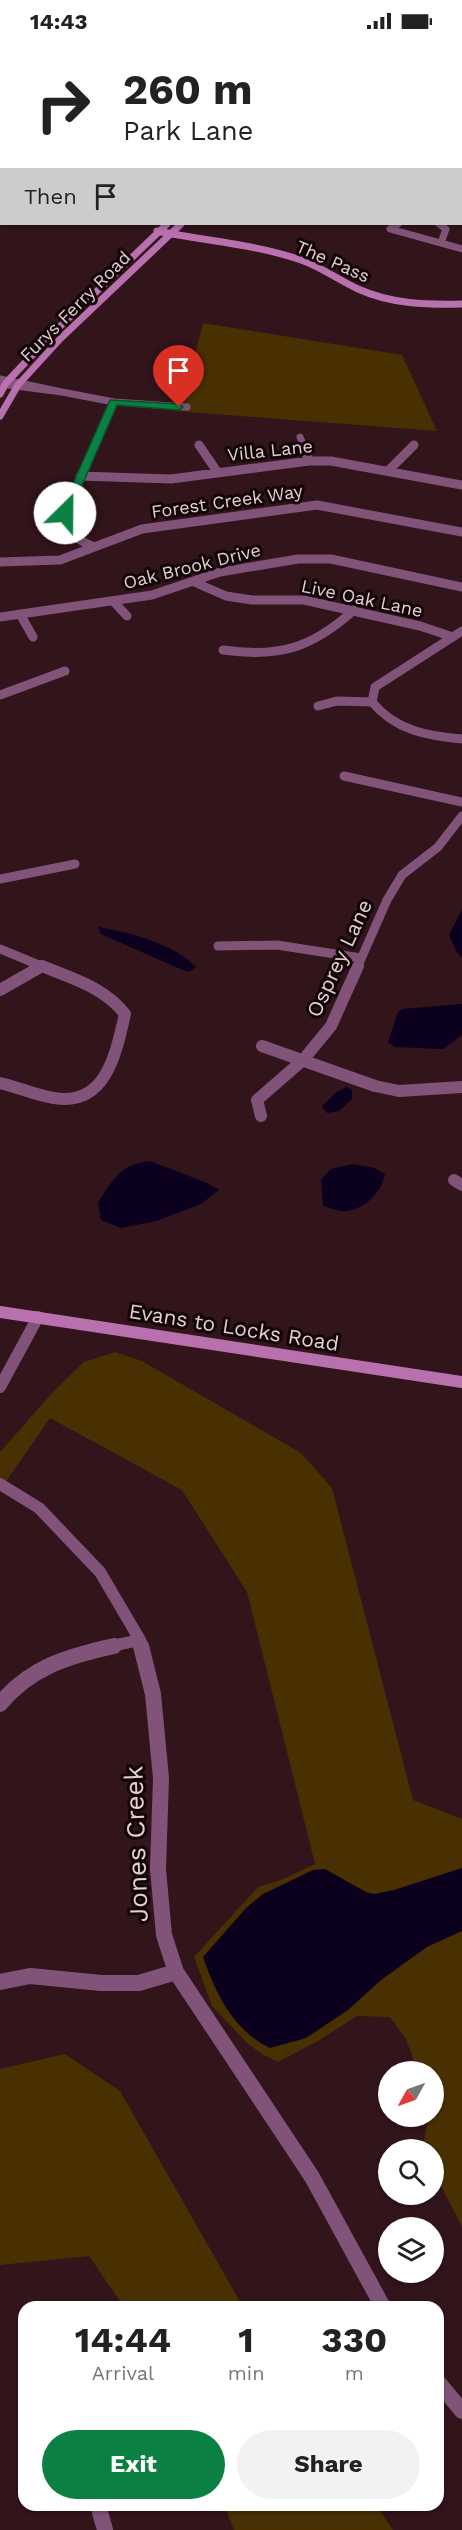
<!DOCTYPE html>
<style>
body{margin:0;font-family:"Work Sans",sans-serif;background:#f2f2f2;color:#222;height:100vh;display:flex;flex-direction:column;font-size:22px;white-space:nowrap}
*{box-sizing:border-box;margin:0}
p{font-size:20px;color:#767676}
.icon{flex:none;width:33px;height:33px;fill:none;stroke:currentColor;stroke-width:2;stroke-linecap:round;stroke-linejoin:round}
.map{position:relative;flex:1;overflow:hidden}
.side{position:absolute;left:18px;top:2259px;width:426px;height:210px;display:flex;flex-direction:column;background:#fff;border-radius:18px;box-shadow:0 2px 4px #0004}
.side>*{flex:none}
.top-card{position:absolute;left:0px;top:0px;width:462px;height:183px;box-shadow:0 2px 4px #0004;background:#fff;color:#222;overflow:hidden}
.needle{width:39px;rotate:230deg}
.tools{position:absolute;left:378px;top:2019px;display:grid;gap:12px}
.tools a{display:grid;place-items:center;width:66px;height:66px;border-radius:50%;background:#fff;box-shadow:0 2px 4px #0004;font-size:30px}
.pin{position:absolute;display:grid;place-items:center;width:51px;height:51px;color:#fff;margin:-62px -26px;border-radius:50% 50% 50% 0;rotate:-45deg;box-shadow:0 0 6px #0007}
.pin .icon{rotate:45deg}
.me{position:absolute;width:66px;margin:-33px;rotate:23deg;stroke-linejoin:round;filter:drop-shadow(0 0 4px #0008)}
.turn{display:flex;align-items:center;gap:21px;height:126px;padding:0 24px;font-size:27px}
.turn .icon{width:78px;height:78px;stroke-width:2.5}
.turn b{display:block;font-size:42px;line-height:51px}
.then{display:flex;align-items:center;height:57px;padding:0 24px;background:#0003;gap:12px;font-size:22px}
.eta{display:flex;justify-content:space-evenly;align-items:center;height:102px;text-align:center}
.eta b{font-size:36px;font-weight:700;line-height:42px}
.action{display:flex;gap:12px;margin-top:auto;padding:12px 24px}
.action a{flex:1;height:69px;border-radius:36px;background:#0b8043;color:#fff;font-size:24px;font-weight:700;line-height:69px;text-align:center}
.action a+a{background:#f2f2f2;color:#222}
.status{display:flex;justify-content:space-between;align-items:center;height:42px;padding:0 30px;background:#fff;direction:ltr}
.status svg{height:16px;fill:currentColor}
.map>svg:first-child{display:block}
.green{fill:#493003}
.water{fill:#0b001e}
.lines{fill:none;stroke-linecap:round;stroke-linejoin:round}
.street-far3{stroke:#815379;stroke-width:7}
.street-far2{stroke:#815379;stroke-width:9}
.street-far1{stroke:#815379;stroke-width:12}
.street{stroke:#815379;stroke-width:16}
.secondary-far1{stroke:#b970ae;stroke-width:7}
.secondary{stroke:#b970ae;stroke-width:12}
.route{fill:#0b8043;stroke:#07532c;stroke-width:1.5}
.labels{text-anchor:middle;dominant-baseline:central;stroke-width:6;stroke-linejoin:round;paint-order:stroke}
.far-street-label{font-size:18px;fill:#e4ced2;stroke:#110507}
.street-label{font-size:21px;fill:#e4ced2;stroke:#110507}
.near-street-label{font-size:26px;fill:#e4ced2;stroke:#110507}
</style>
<div class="status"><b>14:43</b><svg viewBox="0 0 49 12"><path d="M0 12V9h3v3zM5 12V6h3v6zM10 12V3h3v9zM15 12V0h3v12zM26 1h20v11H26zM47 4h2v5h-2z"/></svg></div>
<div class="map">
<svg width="462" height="2488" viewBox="0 0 462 2488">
<rect width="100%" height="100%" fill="#32141b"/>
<!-- green -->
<path class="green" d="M203 281 402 313 437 389 175 369 186 346Z
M115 1310 142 1319 301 1411 332 1446 413 1758 462 1777V2185L434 2130V2108L422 2107 429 2075 434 2074V2030L418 2029 406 1997 390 1975 357 1974 318 1999 278 2020 262 2012 248 2002 212 1964 194 1915 258 1845 281 1838 315 1822 247 1550 182 1448 50 1376 0 1448V1410L54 1349 84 1320Z
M65 2012 120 2049 243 2265H124L89 2214 0 2223V2027Z
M224 2463H376L393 2488H234Z"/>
<!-- water -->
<path class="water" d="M462 867V915L457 911 449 893Z
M98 885C128 890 175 902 196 925L189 930 178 926 101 892Z
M462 962V993L443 1007 395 1005 388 1000 398 970 403 967Z
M347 1045 352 1048V1057L339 1069 327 1071 322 1064 338 1049Z
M150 1119 207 1141 219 1148 201 1162 156 1179 121 1186 101 1178 98 1161C113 1137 121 1122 150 1119Z
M352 1122 374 1126 385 1132C381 1151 366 1166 347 1169 340 1170 330 1166 323 1164L321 1138 331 1127Z
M462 1826V1889L427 1905 381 1938 348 1968 306 1996 270 2006C233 1988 216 1952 203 1915L246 1866 263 1852 313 1828 325 1827 366 1850 374 1852 394 1848Z"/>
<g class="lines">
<!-- street-far3 -->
<path class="street-far3" d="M149 2 157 0
M398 182 390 187 462 207
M439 182 446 187 441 201
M0 337 62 350 0 342
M62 350 114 360 187 365
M300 395 303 403
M95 403 114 360"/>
<!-- street-far2 -->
<path class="street-far2" d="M302 401 309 419
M199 403 218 431
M388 429 414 403
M80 434 171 437 309 419H331L462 443
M94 505C78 498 64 490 65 471L96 401
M0 520 60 518 142 487 317 463 462 490
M194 540 226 554 252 558H304L420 584 453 595
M114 560 127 574
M20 572 33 595
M0 575 152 553 220 530 298 517H331L462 545
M462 589 375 645 372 660C395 688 427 694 462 697
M223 608C279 616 312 606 354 568
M0 653 65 629
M318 664 337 659 372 660
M344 734 462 760
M0 837 75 822
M218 904 277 903 361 916
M0 907 46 926
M39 926 42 924
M357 926 387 858 402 833 438 805 462 774"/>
<!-- street-far1 -->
<path class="street-far1" d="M0 948 42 924
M262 1004 375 1044 399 1049 462 1045
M0 1041C18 1045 35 1053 54 1056 106 1065 116 1011 125 972 104 945 73 937 42 924
M261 1074 257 1058 303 1018 331 984 358 924
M454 1138 462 1143
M0 1345 38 1275
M0 1442 39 1466 100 1530 140 1598 142 1605
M107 1605 140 1598"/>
<!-- street -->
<path class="street" d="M141 1604 153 1652 161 1736 158 1827 164 1893 176 1930 312 2135 383 2265
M0 1662C30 1625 69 1614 114 1604
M0 1940 30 1934 101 1941H139L176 1930
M438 2340 462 2369
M98 2463 105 2488"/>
<!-- secondary-far1 -->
<path class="secondary-far1" d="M378 2 380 0
M389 2 391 0
M157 189C205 199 255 202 301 218 321 225 339 238 358 247 391 262 427 263 462 262
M0 352 6 341 50 294 167 182
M0 374 18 343 60 297 181 182"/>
<!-- secondary -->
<path class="secondary" d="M0 1270 462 1340"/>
</g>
<!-- route -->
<path class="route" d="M110 358 179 362 183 365 179 368 117 363 70 471 61 473 60 471Z"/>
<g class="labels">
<!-- far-street labels -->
<g class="far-street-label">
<text transform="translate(333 219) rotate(24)">The Pass</text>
<text transform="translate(75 264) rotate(-45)">Furys Ferry Road</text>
<text transform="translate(270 408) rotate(-6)">Villa Lane</text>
<text transform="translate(227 459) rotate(-8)">Forest Creek Way</text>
<text transform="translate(192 524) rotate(-14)">Oak Brook Drive</text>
<text transform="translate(362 556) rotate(12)">Live Oak Lane</text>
</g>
<!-- street labels -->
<g class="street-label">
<text transform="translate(339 916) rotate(-65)">Osprey Lane</text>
<text transform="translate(234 1285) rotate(9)">Evans to Locks Road</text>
</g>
<!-- near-street labels -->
<g class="near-street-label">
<text transform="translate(136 1802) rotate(-92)">Jones Creek</text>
</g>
</g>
</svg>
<div class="tools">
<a><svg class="needle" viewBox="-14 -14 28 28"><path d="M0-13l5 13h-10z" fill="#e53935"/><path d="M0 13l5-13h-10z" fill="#767676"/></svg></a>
<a><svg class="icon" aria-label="search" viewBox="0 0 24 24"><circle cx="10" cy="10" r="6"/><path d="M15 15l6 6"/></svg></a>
<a><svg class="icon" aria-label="layers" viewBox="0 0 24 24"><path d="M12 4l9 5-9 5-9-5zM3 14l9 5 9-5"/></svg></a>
</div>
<div class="pin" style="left:179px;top:365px;background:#d93025"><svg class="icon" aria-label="arrive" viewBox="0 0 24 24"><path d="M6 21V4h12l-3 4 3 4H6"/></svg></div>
<svg class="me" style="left:65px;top:471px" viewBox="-20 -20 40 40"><circle r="19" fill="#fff"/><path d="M0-13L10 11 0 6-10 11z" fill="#0b8043"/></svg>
<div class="top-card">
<div class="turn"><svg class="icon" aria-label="right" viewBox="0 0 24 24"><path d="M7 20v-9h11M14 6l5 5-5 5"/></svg><div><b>260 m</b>Park Lane</div></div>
<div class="then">Then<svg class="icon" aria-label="arrive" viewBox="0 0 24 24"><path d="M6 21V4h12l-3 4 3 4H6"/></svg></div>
</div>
<section class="side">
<div class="eta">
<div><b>14:44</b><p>Arrival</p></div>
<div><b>1</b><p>min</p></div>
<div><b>330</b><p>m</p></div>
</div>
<div class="action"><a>Exit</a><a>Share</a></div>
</section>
</div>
